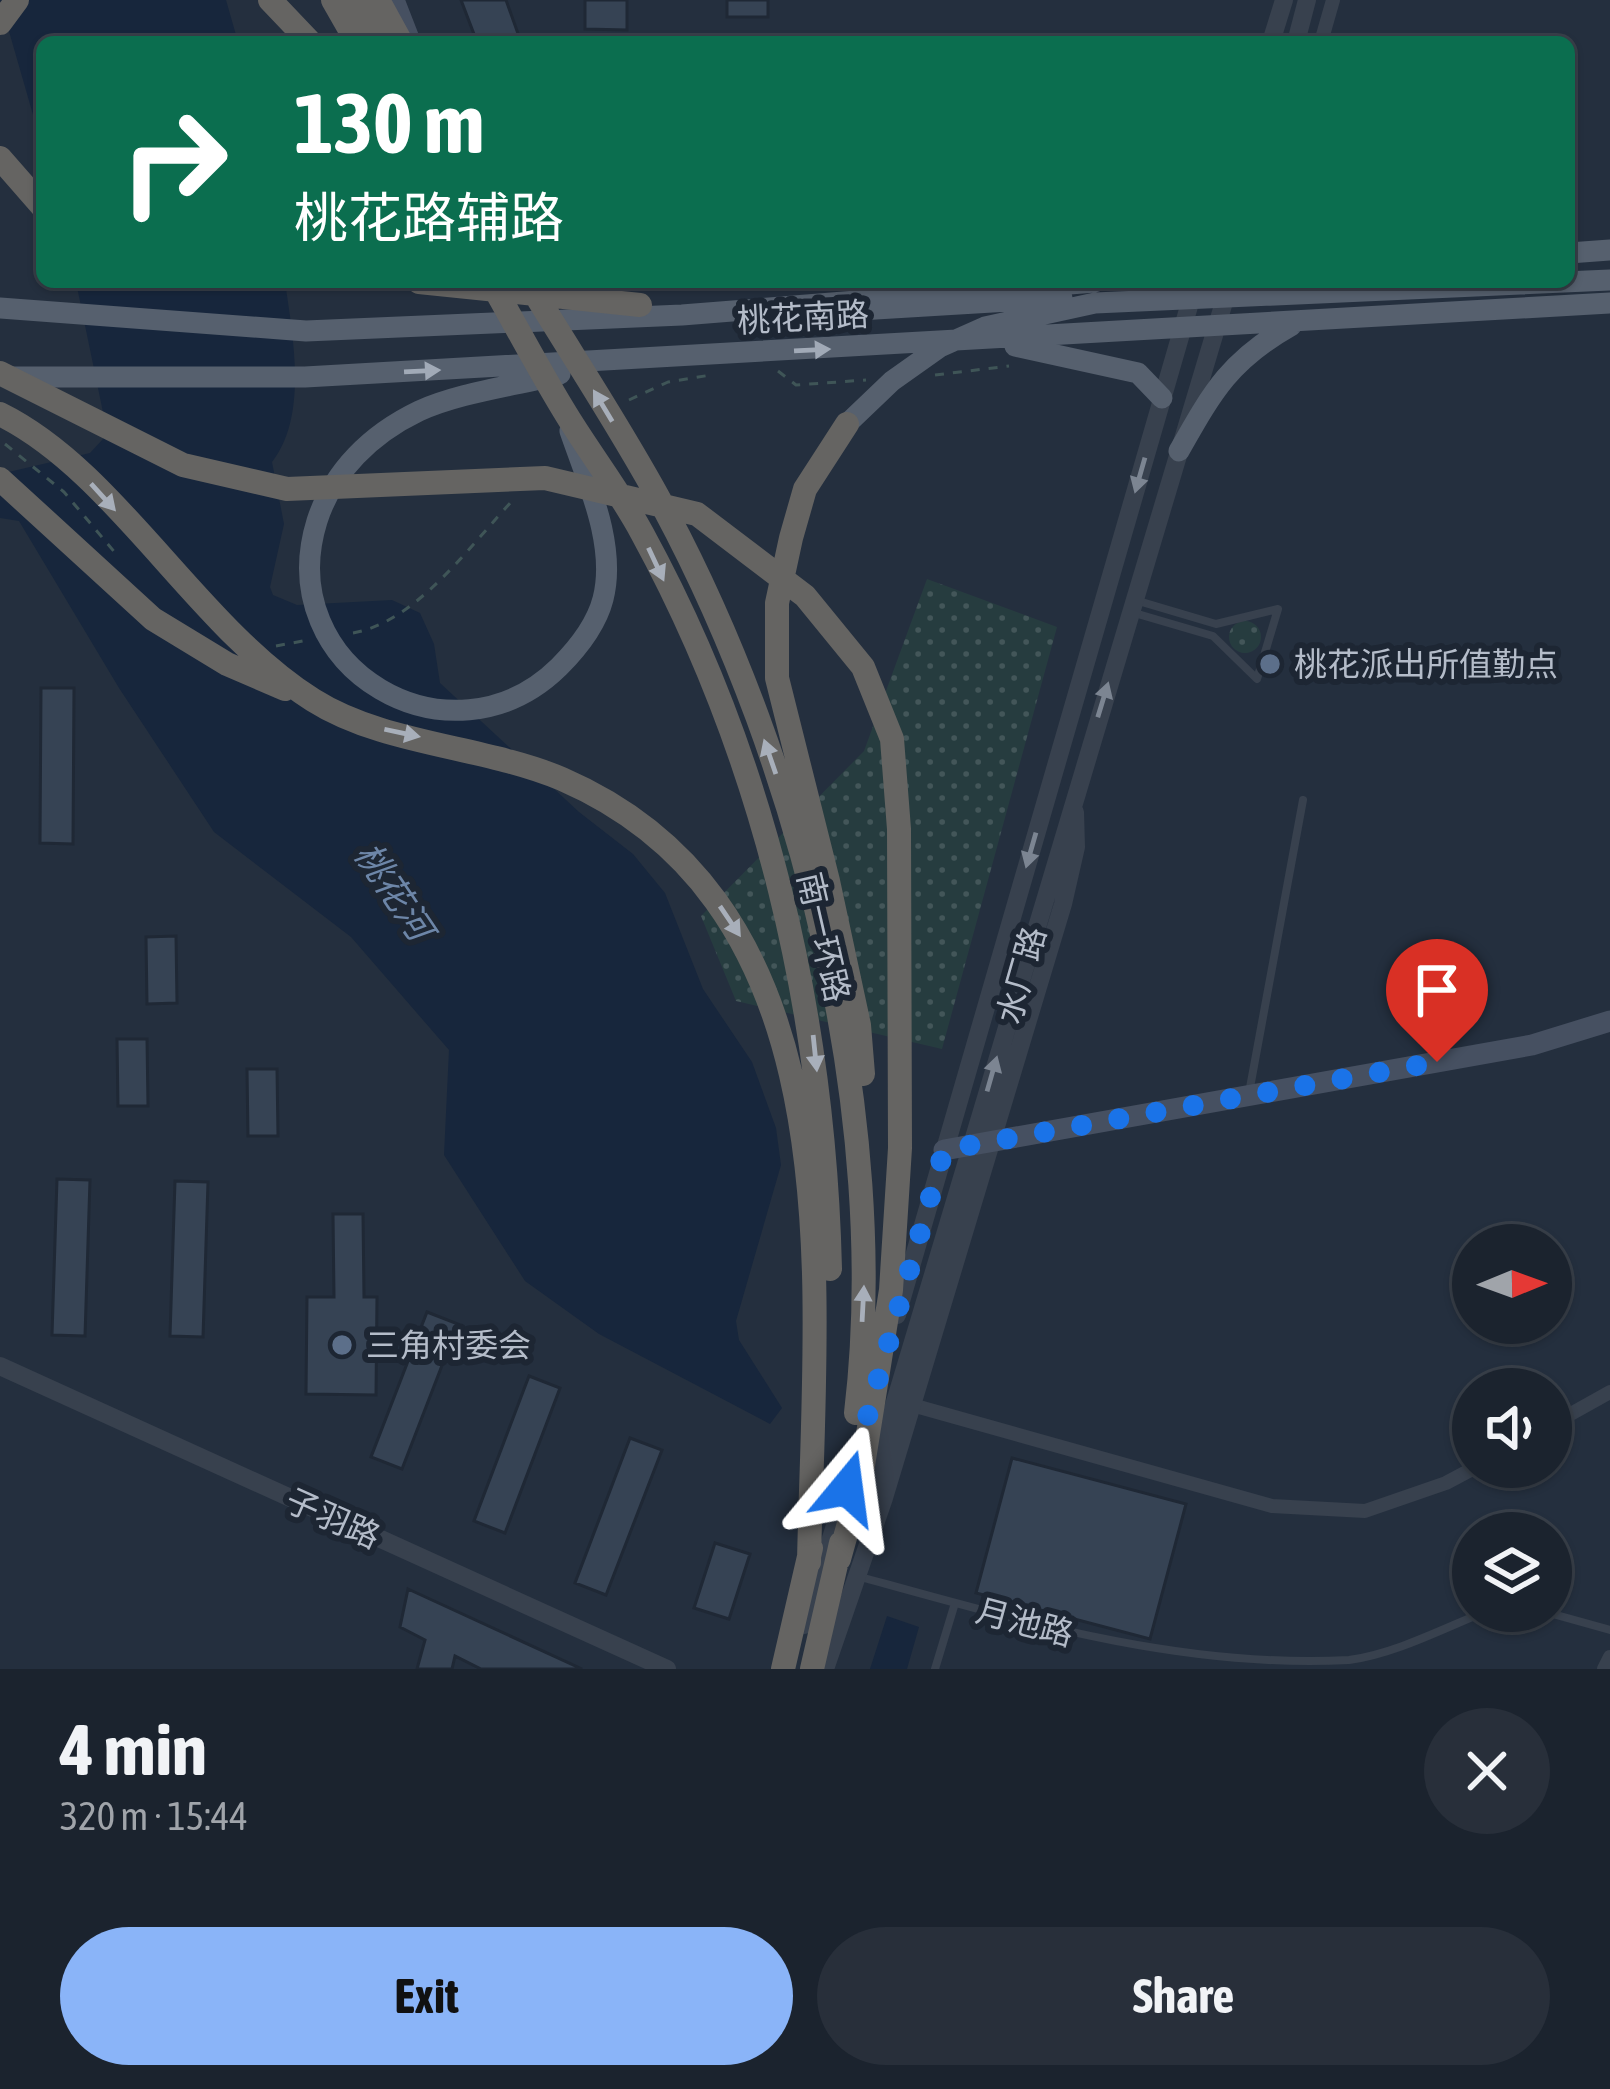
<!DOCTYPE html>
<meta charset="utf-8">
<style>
body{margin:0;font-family:"Asap Condensed","Noto Sans SC",sans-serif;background:#282f3a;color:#f1f3f6;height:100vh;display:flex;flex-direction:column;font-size:45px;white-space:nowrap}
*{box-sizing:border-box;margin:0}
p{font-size:39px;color:#a0a4aa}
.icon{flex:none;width:66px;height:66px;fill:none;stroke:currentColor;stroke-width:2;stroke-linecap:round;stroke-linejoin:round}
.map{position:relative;height:1669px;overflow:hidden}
.details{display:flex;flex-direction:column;background:#1b232e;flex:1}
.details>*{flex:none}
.banner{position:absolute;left:36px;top:36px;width:1539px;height:252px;border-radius:18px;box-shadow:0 3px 9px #0004,0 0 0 3px #39404a;background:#0b6e4f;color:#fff;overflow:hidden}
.needle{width:78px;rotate:89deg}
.buttons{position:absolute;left:1452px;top:1224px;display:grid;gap:24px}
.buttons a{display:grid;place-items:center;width:120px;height:120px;border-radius:50%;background:#1b232e;box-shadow:0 3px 9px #0004,0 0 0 3px #39404a;font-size:60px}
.pin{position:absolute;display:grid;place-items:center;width:102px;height:102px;color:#fff;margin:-123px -51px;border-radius:50% 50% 50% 0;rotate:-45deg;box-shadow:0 0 12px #0007}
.pin .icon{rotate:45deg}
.me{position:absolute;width:132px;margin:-66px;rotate:16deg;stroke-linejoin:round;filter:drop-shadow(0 0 9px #0008)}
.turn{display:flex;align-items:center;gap:42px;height:252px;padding:0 60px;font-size:54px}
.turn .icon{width:156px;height:156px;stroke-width:2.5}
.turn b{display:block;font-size:84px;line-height:102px}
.round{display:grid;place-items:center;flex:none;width:126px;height:126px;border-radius:63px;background:#282f3a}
.overview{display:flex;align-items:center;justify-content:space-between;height:204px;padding:0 60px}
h1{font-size:72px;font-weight:700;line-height:90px}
.primary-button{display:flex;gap:24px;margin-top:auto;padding:24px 60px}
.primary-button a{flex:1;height:138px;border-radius:72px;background:#8ab4f8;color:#111;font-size:48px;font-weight:700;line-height:138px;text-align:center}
.primary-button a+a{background:#282f3a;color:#f1f3f6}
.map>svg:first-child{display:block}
.green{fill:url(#green-dots)}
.water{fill:#17263c}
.building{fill:#364354;stroke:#1f2835;stroke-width:3}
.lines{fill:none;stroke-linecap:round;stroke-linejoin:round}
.path{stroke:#3f5557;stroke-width:3;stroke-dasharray:9 9;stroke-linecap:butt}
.service{stroke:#38414e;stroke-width:8}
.minor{stroke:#38414e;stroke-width:14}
.tertiary{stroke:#38414e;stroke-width:18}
.secondary{stroke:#465061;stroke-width:21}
.primary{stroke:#56606e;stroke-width:21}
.trunk{stroke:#656462;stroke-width:24}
.oneway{fill:#a1aab7}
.oneway2{fill:#a8afba}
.oneway3{fill:#7c8592}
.route{stroke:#1a73e8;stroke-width:21;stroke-dasharray:0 37.8}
.service-dot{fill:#5c6f8a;stroke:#1d2633;stroke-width:4.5}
.labels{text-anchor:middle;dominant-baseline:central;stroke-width:12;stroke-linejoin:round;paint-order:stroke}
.street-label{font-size:33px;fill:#b4bcc9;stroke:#1d2633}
.poi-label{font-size:33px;fill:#b4bcc9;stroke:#1d2633;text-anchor:start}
.water-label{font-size:36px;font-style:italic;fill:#6d86a8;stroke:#1d2633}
</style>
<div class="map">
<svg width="1610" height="1669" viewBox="0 0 1610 1669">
<defs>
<pattern id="green-dots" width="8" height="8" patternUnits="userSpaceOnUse" patternTransform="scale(3)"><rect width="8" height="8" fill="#263c3f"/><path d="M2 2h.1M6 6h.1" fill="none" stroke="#435659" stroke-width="1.8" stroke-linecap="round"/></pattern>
</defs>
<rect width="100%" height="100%" fill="#242f3e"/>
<!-- green -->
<path class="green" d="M927 579 1057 627 942 1049 736 1001 701 916 864 751Z
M1229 637a16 16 0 1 1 32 0a16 16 0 1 1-32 0Z"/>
<!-- water -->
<path class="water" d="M0 0H226L238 42H42V146Z
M76 282H285C293 337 308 416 272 462L284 524 270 587 273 595 297 605 392 600 420 613 434 644 440 683 579 812 633 854 665 893 703 989 752 1062 776 1128 781 1165 736 1321 739 1340 782 1408 770 1424 599 1334 525 1281 444 1155 449 1050 351 937 214 832 119 688 19 521 0 518V474L90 453 103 439 104 417Z
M887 1616 919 1627 907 1669H870Z"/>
<!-- building -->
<path class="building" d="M461 0H506L521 42H477Z
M585 0H627V30L585 29Z
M727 0H768V17H727Z
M41 688H74L73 844 40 843Z
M176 936 177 1003 147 1004 146 937Z
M117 1039H147L148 1106H118Z
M247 1069H277L278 1136H248Z
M57 1179 90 1180 85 1336 52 1335Z
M175 1181 208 1182 203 1337 170 1336Z
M333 1214H363L364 1297H377L376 1395 306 1394 307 1297H334Z
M427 1312 458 1324 402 1469 371 1457Z
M529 1376 560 1388 505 1533 474 1521Z
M630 1438 662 1450 606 1595 575 1583Z
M1012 1458 1186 1504 1150 1639 976 1593Z
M715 1543 750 1554 729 1619 694 1608Z
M408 1589 582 1669H481L455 1656 452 1669H417L425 1640 400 1627Z"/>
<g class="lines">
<!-- path -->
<path class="path" d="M778 371 796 385 866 380
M935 375 1009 366
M629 400 668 382 711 375
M5 444 64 492 117 555
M353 633C417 622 471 544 514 499
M276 646 308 640"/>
<!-- service -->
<path class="service" d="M1131 612 1213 636 1257 679 1278 609 1216 624 1135 600
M1249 1093 1303 800
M857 1576C1017 1620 1181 1669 1349 1660 1395 1654 1444 1628 1487 1611
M1542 1611 1610 1630
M935 1669 955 1603"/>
<!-- minor -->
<path class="minor" d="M1321 42 1333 0
M912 1405 1272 1506 1365 1511 1446 1483 1476 1467
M1551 1425 1610 1392
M1604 1669 1610 1657"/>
<!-- tertiary -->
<path class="tertiary" d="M1271 42 1284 0
M1296 42 1307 0
M897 1315 1196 282
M0 1366 667 1669
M868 1492 1230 282
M804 1625 851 1474
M825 1669 884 1498 1063 904 1076 847 1075 812"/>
<!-- secondary -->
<path class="secondary" d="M394 0 410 41
M944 1150 1532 1045 1610 1021"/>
<!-- primary -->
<path class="primary" d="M1569 253 1610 250
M0 308 306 331 682 315 1095 282
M859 310 1062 298
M1015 346 1138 373 1162 398
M560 374C515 386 461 392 419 411 371 434 333 471 317 521 271 669 451 773 559 667 578 648 596 626 603 599 617 545 587 481 570 431
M11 377H305L1610 303
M847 424 892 381 940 347 985 327 1095 303 1610 280
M1179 451C1213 391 1230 360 1292 325"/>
<!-- trunk -->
<path class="trunk" d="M270 0 310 42
M333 0 357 42
M357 0 383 42
M378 0 401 42
M0 23 17 0
M0 158 42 206
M419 282 640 305
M491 282C515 324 538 368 563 409 588 451 619 490 642 533 765 758 824 1014 830 1269
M528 282C573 357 623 431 664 508 803 767 891 1120 856 1413
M0 373 183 465 287 489 545 478 697 514 805 596 863 667 892 739 899 829 900 1148 891 1290 860 1484 839 1559
M0 414C116 471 196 626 313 700 384 745 484 746 562 779 862 909 814 1295 809 1562
M847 424 805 489 791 538 777 603V678L828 881 859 1025 863 1074
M0 479 153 619 227 664 285 689
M783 1669 811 1548
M812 1669 841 1543"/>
</g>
<!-- one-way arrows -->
<defs><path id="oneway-solid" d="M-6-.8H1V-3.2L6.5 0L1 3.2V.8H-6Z" transform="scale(3)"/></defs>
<g class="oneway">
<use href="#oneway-solid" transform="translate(812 350) rotate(-3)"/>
<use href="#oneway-solid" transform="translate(422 371) rotate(-3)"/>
</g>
<g class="oneway2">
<use href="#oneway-solid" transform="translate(603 406) rotate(-121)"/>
<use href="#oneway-solid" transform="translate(103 497) rotate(48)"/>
<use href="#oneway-solid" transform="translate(656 564) rotate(65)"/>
<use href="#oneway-solid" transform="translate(402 733) rotate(12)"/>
<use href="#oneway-solid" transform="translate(770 757) rotate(-109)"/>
<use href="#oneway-solid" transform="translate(730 921) rotate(56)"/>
<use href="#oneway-solid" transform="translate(815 1053) rotate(84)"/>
<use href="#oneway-solid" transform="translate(863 1304) rotate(-87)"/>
</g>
<g class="oneway3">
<use href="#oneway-solid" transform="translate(1140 475) rotate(106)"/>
<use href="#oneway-solid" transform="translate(1103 700) rotate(-73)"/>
<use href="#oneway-solid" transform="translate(1031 850) rotate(106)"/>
<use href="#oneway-solid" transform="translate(992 1074) rotate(-74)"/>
</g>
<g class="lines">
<!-- route -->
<path class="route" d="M847 1488 944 1150 1437 1062"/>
</g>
<!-- markers -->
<g class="service-dot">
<circle cx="1270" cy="664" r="12"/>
<circle cx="342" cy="1345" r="12"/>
</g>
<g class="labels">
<!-- street labels -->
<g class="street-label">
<text transform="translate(803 317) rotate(-3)">桃花南路</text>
<text transform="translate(824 937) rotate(77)">南一环路</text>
<text transform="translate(1021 975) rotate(-74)">水厂路</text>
<text transform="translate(333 1518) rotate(24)">子羽路</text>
<text transform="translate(1025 1622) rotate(15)">月池路</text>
</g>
<!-- poi labels -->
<g class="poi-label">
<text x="1294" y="664">桃花派出所值勤点</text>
<text x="366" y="1345">三角村委会</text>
</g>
<!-- water labels -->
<g class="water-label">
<text transform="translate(394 891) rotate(56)">桃花河</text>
</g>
</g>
</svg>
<div class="buttons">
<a><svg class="needle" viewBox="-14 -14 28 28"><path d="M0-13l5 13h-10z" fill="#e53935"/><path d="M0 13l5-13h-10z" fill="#a0a4aa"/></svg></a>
<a><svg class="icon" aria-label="sound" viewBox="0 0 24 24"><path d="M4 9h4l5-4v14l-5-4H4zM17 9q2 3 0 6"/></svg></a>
<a><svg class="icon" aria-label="layers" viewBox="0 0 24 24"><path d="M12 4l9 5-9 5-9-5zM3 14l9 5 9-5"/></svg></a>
</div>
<div class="pin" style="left:1437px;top:1062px;background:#d93025"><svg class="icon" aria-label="arrive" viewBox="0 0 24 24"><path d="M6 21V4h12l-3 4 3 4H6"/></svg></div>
<svg class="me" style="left:847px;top:1488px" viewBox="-20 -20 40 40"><path d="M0-17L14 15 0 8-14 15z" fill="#1a73e8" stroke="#fff" stroke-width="4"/></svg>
<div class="banner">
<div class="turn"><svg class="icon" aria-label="right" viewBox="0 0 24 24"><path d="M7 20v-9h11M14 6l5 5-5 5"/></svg><div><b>130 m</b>桃花路辅路</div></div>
</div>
</div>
<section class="details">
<div class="overview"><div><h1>4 min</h1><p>320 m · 15:44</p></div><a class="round"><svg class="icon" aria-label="close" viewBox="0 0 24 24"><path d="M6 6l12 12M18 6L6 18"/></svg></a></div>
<div class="primary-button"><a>Exit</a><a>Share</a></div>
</section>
